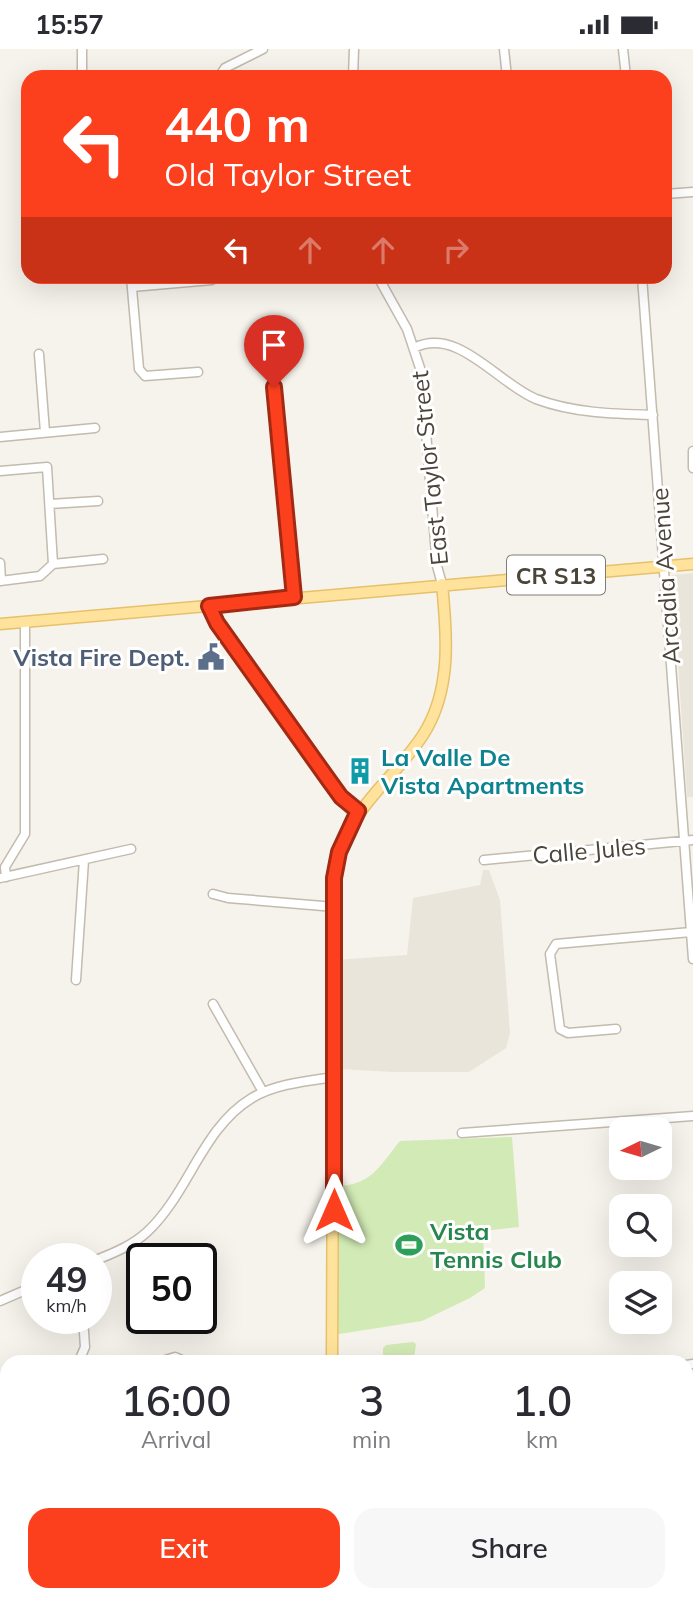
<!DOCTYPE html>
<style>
body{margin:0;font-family:Mulish,sans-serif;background:#f7f7f7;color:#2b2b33;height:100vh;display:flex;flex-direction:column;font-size:26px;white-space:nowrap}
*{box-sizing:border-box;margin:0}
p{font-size:23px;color:#7c7c81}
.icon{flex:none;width:38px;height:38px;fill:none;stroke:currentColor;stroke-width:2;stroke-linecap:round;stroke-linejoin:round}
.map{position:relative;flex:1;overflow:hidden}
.details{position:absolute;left:0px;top:1306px;width:693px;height:247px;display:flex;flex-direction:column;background:#fff;border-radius:21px 21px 0 0;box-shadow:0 7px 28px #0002}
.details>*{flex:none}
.hud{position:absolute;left:21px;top:21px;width:651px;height:214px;border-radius:21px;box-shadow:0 7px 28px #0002;background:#fc3f1d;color:#fff;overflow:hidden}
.needle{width:46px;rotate:265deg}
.buttons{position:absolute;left:609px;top:1068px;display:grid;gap:14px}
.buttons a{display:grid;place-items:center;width:63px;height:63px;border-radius:14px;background:#fff;box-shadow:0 7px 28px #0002;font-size:35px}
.speed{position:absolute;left:21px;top:1194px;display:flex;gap:14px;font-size:35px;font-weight:700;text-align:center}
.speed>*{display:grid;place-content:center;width:91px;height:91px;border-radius:50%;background:#fff;box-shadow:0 7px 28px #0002;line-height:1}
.speed small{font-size:18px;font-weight:400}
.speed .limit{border:4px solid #111;border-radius:10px;background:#fff;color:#111}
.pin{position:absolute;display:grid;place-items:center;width:60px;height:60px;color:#fff;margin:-72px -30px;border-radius:50% 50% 50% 0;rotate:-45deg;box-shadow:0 0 7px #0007}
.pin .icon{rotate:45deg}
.me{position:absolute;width:77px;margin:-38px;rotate:0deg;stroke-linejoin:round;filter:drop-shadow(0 0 5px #0008)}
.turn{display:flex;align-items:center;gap:24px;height:147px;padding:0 28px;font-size:32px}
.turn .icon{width:91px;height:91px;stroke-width:2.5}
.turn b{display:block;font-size:49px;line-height:60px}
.lanes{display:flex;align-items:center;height:66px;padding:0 28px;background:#0003;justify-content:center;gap:35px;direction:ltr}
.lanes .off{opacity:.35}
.eta{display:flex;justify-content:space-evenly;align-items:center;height:119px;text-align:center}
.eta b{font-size:42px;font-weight:600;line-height:49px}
.primary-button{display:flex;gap:14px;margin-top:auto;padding:14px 28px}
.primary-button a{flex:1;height:80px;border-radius:21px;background:#fc3f1d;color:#fff;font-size:28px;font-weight:600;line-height:80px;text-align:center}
.primary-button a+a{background:#f7f7f7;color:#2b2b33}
.status{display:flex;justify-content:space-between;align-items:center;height:49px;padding:0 35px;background:#fff;direction:ltr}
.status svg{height:19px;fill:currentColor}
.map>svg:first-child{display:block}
.residential{fill:#eae5da}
.green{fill:#d2eab5}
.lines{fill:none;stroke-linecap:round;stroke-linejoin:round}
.minor-casing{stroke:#c2bbae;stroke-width:11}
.major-casing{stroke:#e6c16a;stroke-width:13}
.minor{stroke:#fff;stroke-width:8}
.major{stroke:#ffe39c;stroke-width:10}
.route-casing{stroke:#a42913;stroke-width:18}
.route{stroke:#fc3f1d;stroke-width:12}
.labels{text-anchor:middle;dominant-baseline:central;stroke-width:6;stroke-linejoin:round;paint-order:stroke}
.shield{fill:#fff;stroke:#817c74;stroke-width:2}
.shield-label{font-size:23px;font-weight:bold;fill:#4b4439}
.street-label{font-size:24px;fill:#4b4439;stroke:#fff}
.service-label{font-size:24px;font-weight:bold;fill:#4e5e75;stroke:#fff;text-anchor:end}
.culture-label{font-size:24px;font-weight:bold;fill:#0d838f;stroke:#fff;text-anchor:start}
.leisure-label{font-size:24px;font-weight:bold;fill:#27864d;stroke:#fff;text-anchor:start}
</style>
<div class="status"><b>15:57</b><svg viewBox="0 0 49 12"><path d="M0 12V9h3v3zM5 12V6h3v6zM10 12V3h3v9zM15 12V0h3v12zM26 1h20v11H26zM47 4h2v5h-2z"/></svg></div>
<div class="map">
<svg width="693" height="1552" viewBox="0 0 693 1552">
<rect width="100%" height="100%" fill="#f6f3ec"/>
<!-- residential -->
<path class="residential" d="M693 524V748H687L672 526Z
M483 821H489L500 851 510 984 506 999 469 1023H392L340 1020 334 1017 335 911 407 906 413 849 480 836Z"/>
<!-- green -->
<path class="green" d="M512 1088 519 1178 483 1182 485 1239 470 1249 422 1272 333 1286 334 1138C373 1135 377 1120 400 1092Z
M413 1293 416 1295 414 1309H383V1299L386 1296Z"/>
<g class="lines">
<defs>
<path id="minor" d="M504 0 507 28
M623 0 626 28
M82 28V0
M219 28 225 19 263 0
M353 28 354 0
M665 145 693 143
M131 228 139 320 145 327 198 323
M378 228 407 280 421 322 437 517 442 535
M642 228 693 910
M132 238 212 231
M414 299C458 277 497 334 536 350 573 364 614 365 653 366
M39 305 45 383
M272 312 294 548
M0 388 95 379
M693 402V419
M0 422 47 418 53 515
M50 455 98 452
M0 514 1 532
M53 515 103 510
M0 532 40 527 53 515
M209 557 217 574 328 730 341 748 358 762
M484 811 693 791
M6 828 5 818 25 785V573
M0 829 131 800
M213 845 228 849 335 858
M76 931 84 811
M213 955 263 1043
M616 980 568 984 560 980 550 905 556 895 691 883
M462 1084 693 1067
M96 1211C114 1204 133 1196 147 1183 189 1144 202 1079 252 1049 275 1035 307 1032 334 1028
M0 1252 37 1236
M79 1312 85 1298 83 1269
M162 1312 175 1308 184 1312
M686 1316 693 1315
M692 1490 693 1497
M604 1552 606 1545"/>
<path id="major" d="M0 575 693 515
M332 1312 334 829C346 757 387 740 423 686 452 641 447 585 442 535
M329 1552V1545"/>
</defs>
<!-- minor casing -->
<use href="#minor" class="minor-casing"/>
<!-- major casing -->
<use href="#major" class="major-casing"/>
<!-- minor -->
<use href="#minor" class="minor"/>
<!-- major -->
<use href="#major" class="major"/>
</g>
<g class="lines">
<defs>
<path id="route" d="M274 338 294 548 209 557 217 574 328 730 341 748 358 762 339 803 334 829V1161"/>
</defs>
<!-- route casing -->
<use href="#route" class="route-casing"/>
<!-- route -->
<use href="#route" class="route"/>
</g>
<!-- icons -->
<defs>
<symbol id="civic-bare" viewBox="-9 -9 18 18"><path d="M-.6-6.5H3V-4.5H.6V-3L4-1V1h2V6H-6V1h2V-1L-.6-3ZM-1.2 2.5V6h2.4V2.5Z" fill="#5c6f8a" stroke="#fff" stroke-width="2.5" paint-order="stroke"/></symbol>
<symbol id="building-bare" viewBox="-9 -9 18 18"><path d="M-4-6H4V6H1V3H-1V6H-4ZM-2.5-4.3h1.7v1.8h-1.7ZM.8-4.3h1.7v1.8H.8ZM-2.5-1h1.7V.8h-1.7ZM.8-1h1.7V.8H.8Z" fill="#0f9aa8" stroke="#fff" stroke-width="2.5" paint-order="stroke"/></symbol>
<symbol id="stadium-bare" viewBox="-9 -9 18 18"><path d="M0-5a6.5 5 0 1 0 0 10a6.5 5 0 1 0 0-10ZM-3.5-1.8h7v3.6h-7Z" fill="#2e9e5b" stroke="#fff" stroke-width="2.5" paint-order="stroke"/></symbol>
</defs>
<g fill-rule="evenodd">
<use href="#civic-bare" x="192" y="589" width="38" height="38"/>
<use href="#building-bare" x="341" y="703" width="38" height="38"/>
<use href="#stadium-bare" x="390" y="1177" width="38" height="38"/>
</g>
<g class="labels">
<!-- shield labels -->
<rect class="shield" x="507" y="506.5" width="98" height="39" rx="5"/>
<g class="shield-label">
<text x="556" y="526">CR S13</text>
</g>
<!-- street labels -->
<g class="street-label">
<text transform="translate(429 419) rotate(-96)">East Taylor Street</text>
<text transform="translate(665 527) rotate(-94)">Arcadia Avenue</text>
<text transform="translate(589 801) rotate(-5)">Calle Jules</text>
</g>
<!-- service labels -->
<g class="service-label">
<text x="190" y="608">Vista Fire Dept.</text>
</g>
<!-- culture labels -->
<g class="culture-label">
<text x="381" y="708">La Valle De<tspan x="381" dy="28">Vista Apartments</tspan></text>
</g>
<!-- leisure labels -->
<g class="leisure-label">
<text x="430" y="1182">Vista<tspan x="430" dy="28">Tennis Club</tspan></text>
</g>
</g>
</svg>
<div class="buttons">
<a><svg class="needle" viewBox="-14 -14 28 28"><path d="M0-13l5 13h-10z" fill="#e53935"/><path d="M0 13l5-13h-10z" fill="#7c7c81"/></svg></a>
<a><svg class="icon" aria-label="search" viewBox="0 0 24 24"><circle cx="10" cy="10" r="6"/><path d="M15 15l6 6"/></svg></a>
<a><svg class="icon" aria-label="layers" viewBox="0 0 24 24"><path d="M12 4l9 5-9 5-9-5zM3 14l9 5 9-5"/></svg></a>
</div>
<div class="speed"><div>49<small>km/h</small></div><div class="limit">50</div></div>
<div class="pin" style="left:274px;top:338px;background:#d93025"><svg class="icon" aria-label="arrive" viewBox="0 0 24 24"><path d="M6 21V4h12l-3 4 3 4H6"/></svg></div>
<svg class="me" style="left:334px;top:1161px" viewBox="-20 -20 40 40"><path d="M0-17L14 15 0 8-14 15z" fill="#fc3f1d" stroke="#fff" stroke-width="4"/></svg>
<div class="hud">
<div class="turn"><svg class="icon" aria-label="left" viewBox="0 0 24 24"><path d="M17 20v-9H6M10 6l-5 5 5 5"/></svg><div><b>440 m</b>Old Taylor Street</div></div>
<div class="lanes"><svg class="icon" aria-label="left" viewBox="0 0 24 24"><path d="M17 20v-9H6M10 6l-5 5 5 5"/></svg><svg class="icon off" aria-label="ahead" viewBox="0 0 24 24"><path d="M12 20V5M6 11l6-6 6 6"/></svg><svg class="icon off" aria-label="ahead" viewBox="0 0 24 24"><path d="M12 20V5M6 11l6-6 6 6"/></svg><svg class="icon off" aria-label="right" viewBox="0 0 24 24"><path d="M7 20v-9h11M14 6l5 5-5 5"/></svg></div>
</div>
<section class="details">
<div class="eta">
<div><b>16:00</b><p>Arrival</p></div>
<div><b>3</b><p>min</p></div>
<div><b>1.0</b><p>km</p></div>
</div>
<div class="primary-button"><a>Exit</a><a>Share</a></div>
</section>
</div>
